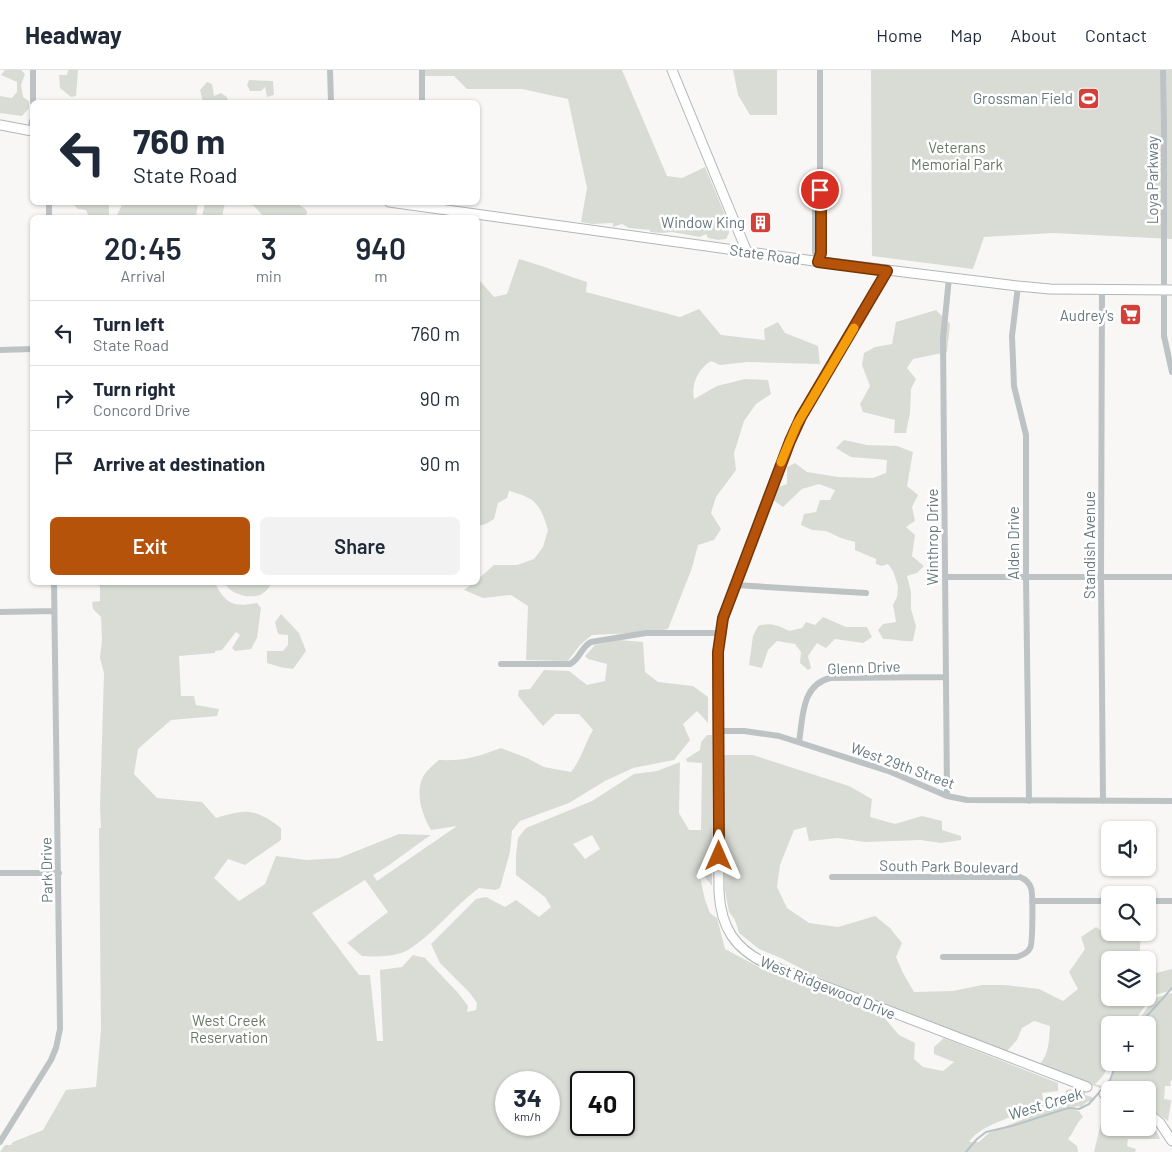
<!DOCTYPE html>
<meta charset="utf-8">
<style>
body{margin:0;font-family:Barlow,sans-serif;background:#f2f2f3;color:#1f2937;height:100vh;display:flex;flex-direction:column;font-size:19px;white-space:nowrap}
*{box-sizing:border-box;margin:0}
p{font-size:16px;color:#747a83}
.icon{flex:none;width:28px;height:28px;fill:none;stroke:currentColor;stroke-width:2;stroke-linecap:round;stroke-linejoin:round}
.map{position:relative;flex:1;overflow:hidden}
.details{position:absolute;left:30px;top:145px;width:450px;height:370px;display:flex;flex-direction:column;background:#fff;border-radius:8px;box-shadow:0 1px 4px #0004}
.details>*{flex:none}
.banner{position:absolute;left:30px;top:30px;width:450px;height:105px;border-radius:8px;box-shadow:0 1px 4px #0004;background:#fff;color:#1f2937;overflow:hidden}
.tools{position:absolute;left:1101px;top:751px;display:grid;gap:10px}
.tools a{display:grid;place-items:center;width:55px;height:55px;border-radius:8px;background:#fff;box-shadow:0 1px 4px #0004;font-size:25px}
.speed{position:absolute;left:495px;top:1001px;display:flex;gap:10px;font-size:25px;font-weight:700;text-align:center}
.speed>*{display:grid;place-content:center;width:65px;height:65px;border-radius:50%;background:#fff;box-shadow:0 1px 4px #0004;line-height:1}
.speed small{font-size:12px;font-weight:400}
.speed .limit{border:2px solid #111;border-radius:8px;background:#fff;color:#111}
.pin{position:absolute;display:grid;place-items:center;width:42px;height:42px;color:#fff;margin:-21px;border:2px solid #fff;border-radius:50%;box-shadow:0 1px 5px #0007}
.me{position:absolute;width:55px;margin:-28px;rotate:0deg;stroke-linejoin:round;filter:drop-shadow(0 0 4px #0008)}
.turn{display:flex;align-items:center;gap:18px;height:105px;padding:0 20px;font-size:22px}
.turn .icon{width:65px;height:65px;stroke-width:2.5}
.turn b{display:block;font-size:35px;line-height:42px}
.eta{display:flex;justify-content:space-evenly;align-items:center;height:85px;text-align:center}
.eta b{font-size:30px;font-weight:600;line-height:35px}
.cta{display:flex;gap:10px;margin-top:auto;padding:10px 20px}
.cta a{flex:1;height:58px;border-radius:8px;background:#b45309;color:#fff;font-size:20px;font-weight:600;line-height:58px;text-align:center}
.cta a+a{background:#f2f2f3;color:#1f2937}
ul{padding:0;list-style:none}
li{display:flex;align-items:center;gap:15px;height:65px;padding:0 20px;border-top:1px solid #e0e1e3}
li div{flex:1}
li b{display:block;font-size:19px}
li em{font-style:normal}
header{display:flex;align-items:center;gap:30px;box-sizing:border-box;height:70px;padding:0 25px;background:#fff;border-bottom:1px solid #e0e1e3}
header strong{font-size:24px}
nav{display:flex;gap:28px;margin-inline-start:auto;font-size:18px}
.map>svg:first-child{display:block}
.green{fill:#d9dcd5;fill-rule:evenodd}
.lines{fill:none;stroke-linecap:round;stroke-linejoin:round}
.stream{stroke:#b6c4c6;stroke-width:2}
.secondary-casing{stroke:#b0b7ba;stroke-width:11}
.street{stroke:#bdc3c5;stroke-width:6}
.secondary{stroke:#fff;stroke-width:9}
.route-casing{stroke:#753606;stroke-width:12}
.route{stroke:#b45309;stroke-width:9}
.slow{stroke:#f59e0b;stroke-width:9}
.labels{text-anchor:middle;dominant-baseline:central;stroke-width:5;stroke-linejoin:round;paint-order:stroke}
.poi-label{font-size:15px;fill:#66787e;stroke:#fff;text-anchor:end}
.park-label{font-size:15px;fill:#6a7664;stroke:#fff}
.street-label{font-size:15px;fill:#66787e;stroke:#fff}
.water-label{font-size:16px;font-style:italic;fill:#607678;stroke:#fff}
</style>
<header>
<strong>Headway</strong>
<nav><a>Home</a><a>Map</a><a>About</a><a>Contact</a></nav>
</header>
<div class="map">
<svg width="1172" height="1082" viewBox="0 0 1172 1082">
<rect width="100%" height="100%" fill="#f8f7f5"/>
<!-- green -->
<path class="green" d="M5 0H21L25 4 21 15 23 27 29 31V38L22 46 0 43V26L12 28 17 22V12L1 5Z
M68 0H78L76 26 71 27 60 18 59 5H67Z
M425 0H622L667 106 682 108 705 97 728 152 729 163 726 169 718 170 708 168 706 164 700 167 672 162 661 163 650 162V160L629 158 622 154 613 157V153L592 154 581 152 587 118 568 29 522 19H467L454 6H425Z
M733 0H777V45H750L738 25Z
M871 0H1172V169L1053 163 984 167 973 199 872 186Z
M249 10 273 11 274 25 267 27 265 17 261 21H250L247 15Z
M207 12 212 14 214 26 221 23 227 27 228 31 224 32H203L200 20Z
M61 132 109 133V147H89L86 140 78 139 73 134 60 135Z
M123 133V132L198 133 196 147H116Z
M205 133H225L222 147H202Z
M251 133C267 132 296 127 307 141L306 147H264L254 136 250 135Z
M519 189C542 195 564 205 587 212L586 222 680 247 699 239 721 265 765 270 764 259 778 252 785 263 818 276 820 294 748 292 720 295 711 291C698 299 691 314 694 329L717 316 745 309 768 310 771 324 756 334 744 351 734 383 736 400 716 427 711 443 721 459 714 470 698 475 692 498 668 559 653 562 592 565 580 575 568 591 526 590 528 536 511 525 483 528 464 520 473 513 478 512V509L494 495H517L534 489 543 477 548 460C540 434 536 428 509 421L507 428 498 433 494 449 486 454 478 456V213L480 211 494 227 507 224Z
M936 240 950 254 947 282 913 289 907 298 916 309 911 319 910 343 906 363H894L895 350 863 342 860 334 870 316 862 295 864 283 875 277 892 274 896 252Z
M844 370 867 375 897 376 913 382 907 416 918 425 912 437 915 451 906 457 915 465 912 486 924 496 917 503 907 506 911 522V539L916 556 913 571C903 572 894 569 883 569L878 560 883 554 896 552 893 535 897 527 898 516 893 501 888 494 882 496 876 494V489L855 480V472L841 468 826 461 812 460 801 455 804 444 816 442 820 430H830L835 420 819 414 802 419 783 437 773 430 779 417 787 414V397L795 393 807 402 838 407 873 408 886 403 887 390 851 387 836 378Z
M98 512 215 513C226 535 234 537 257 533L261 538 257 568 251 579 235 581 232 578 240 565 236 562 222 580 215 581V583L179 586 181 626H194L196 635 219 639 217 646 171 650 138 679 134 704 157 728 202 732 216 748C247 739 254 738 281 758V770L245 795 228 789 214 808 239 831 265 814 276 786 307 790 339 788 399 764 431 765C411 778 393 794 373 805L377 811 457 756 431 760C421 743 413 717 427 701 431 697 435 693 439 690 464 691 477 687 501 678L527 688 544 697 571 702C582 688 584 675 593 660L579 644H555L543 656 518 626 519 620 530 619 544 600 569 601 587 615 605 611 607 594 588 589 585 586 595 575 620 570 643 572 645 602 658 612 693 616 708 627V653L697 641 683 654 690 670 674 690 633 698 605 711 569 733 520 751 512 761 510 782 500 818 495 820 479 818C454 836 435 863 408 880 396 887 375 887 362 886L347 873 388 842 365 810 312 843 359 905H370L377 971H383L380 900 402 897 413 885 425 888 459 924 468 936 467 942 476 940 477 933 470 923 440 893 431 874 476 829 486 827 505 837 516 830 539 847 551 837 545 827 516 805V786L518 768 526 758 592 731 634 704 657 701 680 692 679 743 689 760H701L702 693 687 692 686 689 700 680 701 672 707 665H712V816L698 798 705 830 710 843 717 848 725 879 768 902 881 944 899 965 915 973 914 989 923 997 943 1001 954 992 934 984V977L944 968 1058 1013V1021L1042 1023 1044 1036C1024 1043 980 1054 969 1072H979L989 1063 1056 1036 1079 1041 1083 1047C1076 1053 1074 1062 1068 1069L1077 1076 1078 1082H0L5 1075H11L13 1072 43 1060 66 1020 96 1017 101 960 99 758H101L100 737 104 603 100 588 102 570 101 547 93 539 92 532 100 531V517ZM592 765 600 779 585 789 573 774ZM506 1012H549V1055H506ZM581 1012H624V1055H581Z
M225 513H271C269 518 266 522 260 525 249 529 229 524 225 513Z
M281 544 299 563 306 581 293 599 280 597 267 593V581H283L288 575V565L278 564 275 552Z
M823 547 846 557H867L872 567 863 573 835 569 826 578 817 573 808 586 811 598 808 600 800 593 801 582 795 574 777 571 768 580 762 598 749 595 753 566 758 556C769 552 778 555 789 561L802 558 806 552 815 555Z
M721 685H753L849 716 872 729 870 747 895 754 922 746 942 751V760L961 766V770L941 773 921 770 865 772 838 768 809 771 806 757 794 760 780 795 777 817 787 838 809 853 838 857 875 846 890 858 902 873 896 887 903 903 914 922 953 921 982 915H1005L1039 919 1063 931 1078 919 1069 902 1085 879 1081 867 1096 857 1113 870 1129 866 1130 863H1141L1139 890H1110V928H1148V905L1172 899V920L1152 926 1132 955H1110C1110 976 1114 1000 1095 1014L1115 1020H1110V1022L1090 1014 1085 1011 1040 994C1049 984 1049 970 1050 956L1034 951 1022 958 1017 970 1007 981 843 918 811 904 783 889 759 879 739 863 735 850 729 842 725 821Z
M1172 923V1010L1170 1012 1171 1016H1165L1164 1029 1171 1030V1032L1168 1051 1148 1037V1020H1121L1108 1015 1116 993 1148 992V955H1135L1154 928Z
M1071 1019 1075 1024H1077L1081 1020 1085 1021V1025L1092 1027 1095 1030 1087 1032 1081 1037 1077 1036 1073 1039 1065 1036 1066 1020Z
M1102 1049 1116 1061V1058H1148V1051L1154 1056 1160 1069H1128L1127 1076 1136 1079 1135 1082H1094Z"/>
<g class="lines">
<!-- stream -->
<path class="stream" d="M1139 955 1172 918
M966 1082 977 1069 986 1062 1012 1056 1068 1038 1079 1039 1089 1034 1110 1010 1117 992"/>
<defs>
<path id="secondary" d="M672 0 747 182
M0 55 32 61
M389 132 814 191 1018 216 1050 219 1172 220
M887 201 801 347 790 371 723 548 718 581 719 822C721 858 735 879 767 894L1087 1017
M1104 1024 1110 1026
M1148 1043 1160 1053 1172 1071"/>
</defs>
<!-- secondary casing -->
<use href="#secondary" class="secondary-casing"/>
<!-- street -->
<path class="street" d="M330 0 331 32
M422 0V32
M1163 0 1164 56V266L1172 302
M33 32V0
M30 61 32 51
M49 132V148
M818 191 821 183 820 121
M818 192 815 182V140L820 117V0
M1018 216 1012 266 1014 316 1026 365V507L1029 731
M1102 219 1101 507 1103 731
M0 280 32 279
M945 507H1172
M735 515 866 523
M0 542 54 541
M501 594H570C580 589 581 577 591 572L646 563H719
M718 661H744L779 666 891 702 947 726 967 730 1172 731
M799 672C803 648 801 615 830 608L946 607
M947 726 943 268 949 208
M0 803H59
M832 807H1020C1025 809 1029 812 1031 818 1033 823 1033 874 1030 878 1028 883 1022 885 1017 887H943
M1032 831H1110
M1148 831H1172
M0 1072 51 990 56 978 60 959 54 512"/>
<!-- secondary -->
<use href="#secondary" class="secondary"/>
</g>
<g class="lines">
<defs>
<path id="route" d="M719 786 718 582 723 548 790 371 801 347 887 201 818 192 821 183V125L820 120"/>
</defs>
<!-- route casing -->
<use href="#route" class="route-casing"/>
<!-- route -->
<use href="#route" class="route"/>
<!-- slow -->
<path class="slow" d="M781 392 797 354 854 258"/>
</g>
<!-- icons -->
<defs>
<symbol id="stadium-square" viewBox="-11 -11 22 22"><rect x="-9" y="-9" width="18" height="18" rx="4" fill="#d44039" stroke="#fff"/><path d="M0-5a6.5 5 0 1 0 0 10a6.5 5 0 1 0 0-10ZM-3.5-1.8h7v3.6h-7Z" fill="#fff"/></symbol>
<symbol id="building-square" viewBox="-11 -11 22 22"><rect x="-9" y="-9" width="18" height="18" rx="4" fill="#d44039" stroke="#fff"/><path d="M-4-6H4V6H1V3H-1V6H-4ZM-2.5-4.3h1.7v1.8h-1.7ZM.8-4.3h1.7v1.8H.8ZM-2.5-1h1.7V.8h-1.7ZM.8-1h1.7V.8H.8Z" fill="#fff"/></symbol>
<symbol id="supermarket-square" viewBox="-11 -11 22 22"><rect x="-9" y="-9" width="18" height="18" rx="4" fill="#d44039" stroke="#fff"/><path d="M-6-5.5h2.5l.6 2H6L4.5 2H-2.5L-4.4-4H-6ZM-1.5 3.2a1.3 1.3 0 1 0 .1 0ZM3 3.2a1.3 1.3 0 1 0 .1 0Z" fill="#fff"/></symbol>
</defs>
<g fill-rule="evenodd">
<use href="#stadium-square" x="1076" y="16" width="25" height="25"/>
<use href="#building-square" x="748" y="140" width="25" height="25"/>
<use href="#supermarket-square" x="1118" y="232" width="25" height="25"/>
</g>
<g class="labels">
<!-- poi labels -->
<g class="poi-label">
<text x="1073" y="28">Grossman Field</text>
<text x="745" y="152">Window King</text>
<text x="1114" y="245">Audrey's</text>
</g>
<!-- park labels -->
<g class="park-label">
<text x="957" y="77">Veterans<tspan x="957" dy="17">Memorial Park</tspan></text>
<text x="229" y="950">West Creek<tspan x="229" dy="17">Reservation</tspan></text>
</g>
<!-- street labels -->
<g class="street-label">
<text transform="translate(1152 110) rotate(-90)">Loya Parkway</text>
<text transform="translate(765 184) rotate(8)">State Road</text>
<text transform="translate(932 467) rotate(-90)">Winthrop Drive</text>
<text transform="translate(1013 473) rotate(-90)">Alden Drive</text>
<text transform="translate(1089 475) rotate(-90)">Standish Avenue</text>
<text transform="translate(864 597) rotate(-2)">Glenn Drive</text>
<text transform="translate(903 695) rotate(20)">West 29th Street</text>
<text transform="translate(949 796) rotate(1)">South Park Boulevard</text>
<text transform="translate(46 800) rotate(-91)">Park Drive</text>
<text transform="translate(828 917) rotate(22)">West Ridgewood Drive</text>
</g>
<!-- water labels -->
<g class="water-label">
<text transform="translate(1045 1033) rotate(-17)">West Creek</text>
</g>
</g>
</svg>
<div class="tools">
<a><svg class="icon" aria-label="sound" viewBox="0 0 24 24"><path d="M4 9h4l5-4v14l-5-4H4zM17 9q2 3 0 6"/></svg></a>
<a><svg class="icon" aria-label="search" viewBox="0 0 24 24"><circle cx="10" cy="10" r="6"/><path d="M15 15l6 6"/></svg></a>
<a><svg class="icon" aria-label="layers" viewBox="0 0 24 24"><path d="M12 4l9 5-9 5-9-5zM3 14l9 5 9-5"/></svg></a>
<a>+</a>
<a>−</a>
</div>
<div class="speed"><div>34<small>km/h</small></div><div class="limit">40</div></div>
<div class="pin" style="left:820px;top:120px;background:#d93025"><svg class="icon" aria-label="arrive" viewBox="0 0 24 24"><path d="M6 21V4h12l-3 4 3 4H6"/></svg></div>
<svg class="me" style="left:719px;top:786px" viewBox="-20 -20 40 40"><path d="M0-17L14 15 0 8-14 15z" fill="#b45309" stroke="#fff" stroke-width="4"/></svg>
<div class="banner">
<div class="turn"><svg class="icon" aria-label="left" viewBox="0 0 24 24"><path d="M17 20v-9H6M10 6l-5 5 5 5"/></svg><div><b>760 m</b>State Road</div></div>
</div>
<section class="details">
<div class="eta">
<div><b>20:45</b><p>Arrival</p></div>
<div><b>3</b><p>min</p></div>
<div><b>940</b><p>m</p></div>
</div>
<ul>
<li><svg class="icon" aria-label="left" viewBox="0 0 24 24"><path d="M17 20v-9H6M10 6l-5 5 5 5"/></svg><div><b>Turn left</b><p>State Road</p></div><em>760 m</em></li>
<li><svg class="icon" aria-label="right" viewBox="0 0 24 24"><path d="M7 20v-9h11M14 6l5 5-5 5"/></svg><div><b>Turn right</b><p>Concord Drive</p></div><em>90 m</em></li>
<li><svg class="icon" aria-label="arrive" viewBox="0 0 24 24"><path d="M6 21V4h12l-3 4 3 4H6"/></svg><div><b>Arrive at destination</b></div><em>90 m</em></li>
</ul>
<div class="cta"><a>Exit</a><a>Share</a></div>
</section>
</div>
